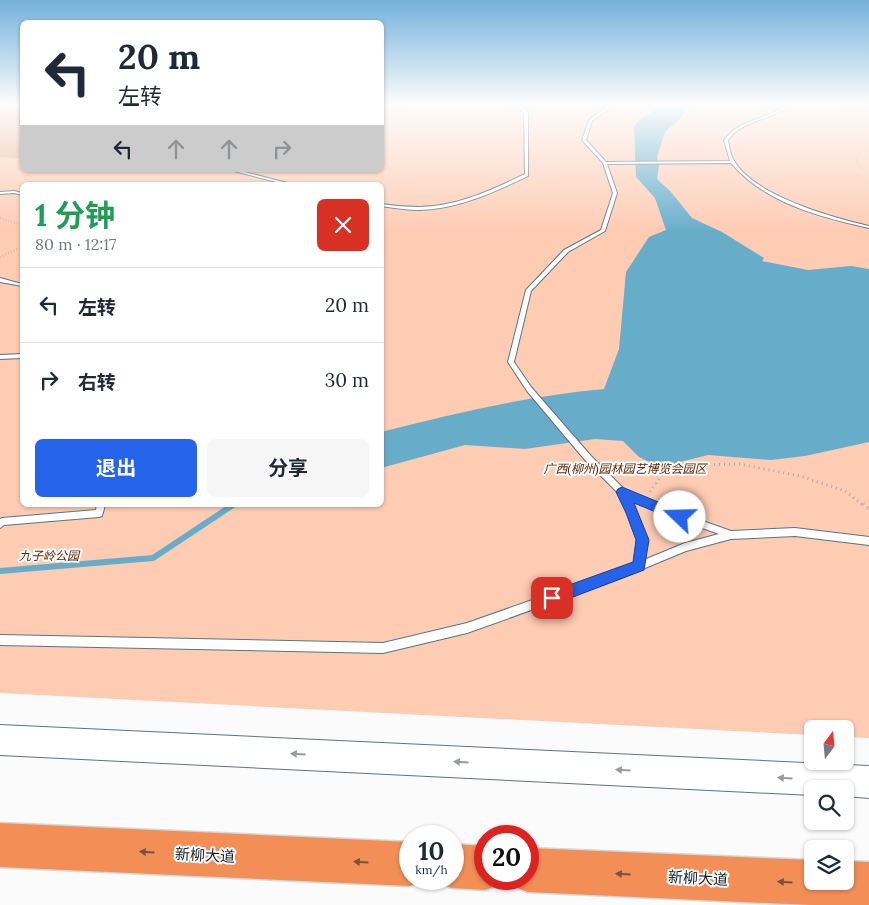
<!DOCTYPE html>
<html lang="zh">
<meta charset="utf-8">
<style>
body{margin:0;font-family:Lora,"Noto Sans SC",serif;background:#f6f6f7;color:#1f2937;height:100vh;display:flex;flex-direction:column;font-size:19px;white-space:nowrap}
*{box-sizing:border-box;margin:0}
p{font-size:16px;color:#747a83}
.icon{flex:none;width:28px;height:28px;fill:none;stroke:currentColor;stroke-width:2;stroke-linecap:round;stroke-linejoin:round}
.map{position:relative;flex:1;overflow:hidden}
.details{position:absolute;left:20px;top:182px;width:364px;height:325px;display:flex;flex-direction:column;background:#fff;border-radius:8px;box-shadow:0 1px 4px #0004}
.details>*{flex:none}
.top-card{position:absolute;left:20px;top:20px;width:364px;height:152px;border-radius:8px;box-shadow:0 1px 4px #0004;background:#fff;color:#1f2937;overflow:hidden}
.needle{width:32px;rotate:16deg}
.fabs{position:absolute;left:804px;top:720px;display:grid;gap:10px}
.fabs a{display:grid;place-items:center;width:50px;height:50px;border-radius:8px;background:#fff;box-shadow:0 1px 4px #0004;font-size:25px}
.speed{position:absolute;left:399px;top:825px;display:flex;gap:10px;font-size:25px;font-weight:700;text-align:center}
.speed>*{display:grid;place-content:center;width:65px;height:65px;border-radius:50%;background:#fff;box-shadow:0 1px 4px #0004;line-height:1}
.speed small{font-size:12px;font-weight:400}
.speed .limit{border:8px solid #d22;background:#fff;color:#111}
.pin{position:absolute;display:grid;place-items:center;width:42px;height:42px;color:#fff;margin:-21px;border-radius:10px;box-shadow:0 2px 8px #0006}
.me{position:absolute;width:55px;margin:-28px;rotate:291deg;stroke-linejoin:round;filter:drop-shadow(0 0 4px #0008)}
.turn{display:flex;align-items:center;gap:18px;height:105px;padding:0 15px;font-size:22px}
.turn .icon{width:65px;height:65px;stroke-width:2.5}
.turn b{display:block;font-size:35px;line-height:42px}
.lanes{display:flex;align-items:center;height:48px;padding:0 15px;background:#0003;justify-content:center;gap:25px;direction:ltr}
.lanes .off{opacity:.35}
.round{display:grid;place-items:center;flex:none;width:52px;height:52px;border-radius:8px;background:#f6f6f7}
.head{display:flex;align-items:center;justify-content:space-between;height:85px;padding:0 15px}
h1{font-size:30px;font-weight:700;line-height:38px;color:#1e9e55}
.button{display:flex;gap:10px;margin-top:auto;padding:10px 15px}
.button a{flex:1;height:58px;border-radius:8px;background:#2563eb;color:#fff;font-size:20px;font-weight:700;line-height:58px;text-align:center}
.button a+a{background:#f6f6f7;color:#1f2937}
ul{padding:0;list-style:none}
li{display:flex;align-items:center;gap:15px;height:75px;padding:0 15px;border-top:1px solid #e0e1e3}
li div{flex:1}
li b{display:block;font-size:19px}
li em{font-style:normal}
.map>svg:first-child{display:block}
.green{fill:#fecbb3;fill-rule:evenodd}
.forest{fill:#ecaf92}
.water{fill:#67adca}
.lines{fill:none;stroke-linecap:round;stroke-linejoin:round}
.stream{stroke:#67adca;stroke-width:6}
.service-casing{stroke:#587683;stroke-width:2}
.tertiary-casing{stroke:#587683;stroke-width:2}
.trunk-casing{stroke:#d5d7d8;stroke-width:3}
.path-far3{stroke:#a7acae;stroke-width:1;stroke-dasharray:0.5 2;stroke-linecap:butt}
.path-far2{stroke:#a7acae;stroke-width:2;stroke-dasharray:0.5 2.5;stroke-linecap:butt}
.path-far1{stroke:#a7acae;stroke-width:3;stroke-dasharray:1 4;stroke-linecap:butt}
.path{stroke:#a7acae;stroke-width:4;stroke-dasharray:1 4.5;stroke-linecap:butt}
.service{fill:#fff;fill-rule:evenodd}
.tertiary{fill:#fff;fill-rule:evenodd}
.trunk{fill:#f28e56;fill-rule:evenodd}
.oneway{fill:#969c9e}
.oneway2{fill:#78533c}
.route{fill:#2563eb;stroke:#184099}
.labels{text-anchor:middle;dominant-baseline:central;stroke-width:4;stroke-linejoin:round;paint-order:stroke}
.park-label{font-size:12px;font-style:italic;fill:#5e2808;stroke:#fbfbfb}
.near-street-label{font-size:15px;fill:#152227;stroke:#fbfbfb}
</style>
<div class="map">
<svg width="869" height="905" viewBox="0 0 869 905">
<rect width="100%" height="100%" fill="#fbfbfb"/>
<!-- green -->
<path class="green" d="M0 105H22V170H381V105H869V738L845 737V729H812V735L0 693ZM22 185H381V505H22Z"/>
<!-- forest -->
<path class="forest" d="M0 105H22V159L0 157Z"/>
<!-- water -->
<path class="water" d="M665 105H690L678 121 665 132 657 157 659 166 657 179 671 192 692 218 722 232 764 258 762 261 808 270 851 266 869 269V442L805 456 771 460 708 455 660 467 639 457 623 441 595 439 525 449 465 445 381 468V432C455 413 528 396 604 389L619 349 626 272 649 237 666 230 655 198 636 177 634 126 643 117Z"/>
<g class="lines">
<!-- stream -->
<path class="stream" d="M0 571 153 558 233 505"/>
<defs>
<path id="service" d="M390 105H400L381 108V106Z
M515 105H519L528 112V176C494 192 459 209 420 210 407 210 394 208 381 206V204C394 206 407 207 420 207 458 206 492 190 525 174L524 112Z
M606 105H610L607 110 592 121 586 140 606 162 730 161 724 140C738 122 753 122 772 113 778 111 783 105 790 105 771 121 743 119 728 140 729 146 730 153 733 159 752 195 830 217 869 226V228C820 217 765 203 731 163L607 164 617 193 605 231 568 252 531 291 514 362 531 387 591 456 625 490 666 508 731 531 795 528 869 537V545L795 536 731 539 686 551 621 578 467 633 383 653 0 645V635L383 643 467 623 635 564 638 540 628 512 619 494 585 460 527 391 508 362 526 290 564 250 601 230 613 193 603 163 582 140 589 120 605 108ZM630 499 660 513 719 534 685 543 644 560 646 540 636 512Z
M230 170H237L295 185H288Z
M14 191 22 193V195L14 193 0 194V192Z
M0 278 22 284V286L0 282Z
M22 354V358L0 359V355Z
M97 505H105L102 516 99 517 4 525 0 528V519L2 518 96 510Z"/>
<path id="tertiary" d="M0 725 869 766V798L845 796V789H812V795L0 755Z"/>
<path id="trunk" d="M0 823 410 842V879H426L410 886 0 867Z
M452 844 485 846V879H503L501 884 485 890 452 888 436 882 435 879H452Z
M528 848 812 860V881H845V861L869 862V905H810L528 892 512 886 509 879H528Z"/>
</defs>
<!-- service casing -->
<use href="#service" class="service-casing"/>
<!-- tertiary casing -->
<use href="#tertiary" class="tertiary-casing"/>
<!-- trunk casing -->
<use href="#trunk" class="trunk-casing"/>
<!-- path-far3 -->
<path class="path-far3" d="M842 105 851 108
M859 105 851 108 852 119 841 122V127L869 140
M869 148 860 153 856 158 858 165 869 172"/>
<!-- path-far2 -->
<path class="path-far2" d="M0 218 22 225
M0 257 22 247"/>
<!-- path-far1 -->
<path class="path-far1" d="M650 492 663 473 696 465 740 464 800 476 845 491 864 506"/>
<!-- path -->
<path class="path" d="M863 504 869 509"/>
<!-- service -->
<use href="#service" class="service"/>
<!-- tertiary -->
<use href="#tertiary" class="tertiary"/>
<!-- trunk -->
<use href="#trunk" class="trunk"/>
</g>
<!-- one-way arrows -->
<defs><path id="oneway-solid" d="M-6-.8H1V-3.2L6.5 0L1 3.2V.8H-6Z" transform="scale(1.25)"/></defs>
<g class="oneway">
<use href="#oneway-solid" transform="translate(298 754) rotate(-177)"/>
<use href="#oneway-solid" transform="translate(461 762) rotate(-177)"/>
<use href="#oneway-solid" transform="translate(623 770) rotate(-177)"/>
<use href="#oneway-solid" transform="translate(785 778) rotate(-177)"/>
</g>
<g class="oneway2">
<use href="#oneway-solid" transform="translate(147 852) rotate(-177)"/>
<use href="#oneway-solid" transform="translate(361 862) rotate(-177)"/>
<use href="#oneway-solid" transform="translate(623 874) rotate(-177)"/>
<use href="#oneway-solid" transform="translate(785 882) rotate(-177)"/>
</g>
<!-- sky -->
<linearGradient id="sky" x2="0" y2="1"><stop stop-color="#74b1dc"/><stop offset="0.45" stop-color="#fdfdfd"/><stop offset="1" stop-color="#fdfdfd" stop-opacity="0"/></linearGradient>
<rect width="869" height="232" fill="url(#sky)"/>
<!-- route -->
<path class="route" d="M622 487 685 513 687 517 685 521 680 522 634 503 649 540 644 570 552 605 547 603 545 598 547 593 633 562 636 540 626 513 616 492 618 489Z"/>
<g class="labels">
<!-- park labels -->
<g class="park-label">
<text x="625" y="468">广西(柳州)园林园艺博览会园区</text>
<text x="49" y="555">九子岭公园</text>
</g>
<!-- near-street labels -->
<g class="near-street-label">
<text transform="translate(205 855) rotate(3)">新柳大道</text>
<text transform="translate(698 878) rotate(3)">新柳大道</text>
</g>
</g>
</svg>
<div class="fabs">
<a><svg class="needle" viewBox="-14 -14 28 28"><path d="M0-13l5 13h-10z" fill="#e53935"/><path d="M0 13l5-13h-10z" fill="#747a83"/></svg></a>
<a><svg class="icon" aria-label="search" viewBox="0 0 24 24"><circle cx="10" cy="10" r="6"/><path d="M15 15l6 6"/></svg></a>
<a><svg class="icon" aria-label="layers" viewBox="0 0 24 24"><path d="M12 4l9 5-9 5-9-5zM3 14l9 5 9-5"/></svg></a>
</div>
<div class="speed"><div>10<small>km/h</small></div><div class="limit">20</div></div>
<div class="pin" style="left:552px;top:598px;background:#d93025"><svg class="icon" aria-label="arrive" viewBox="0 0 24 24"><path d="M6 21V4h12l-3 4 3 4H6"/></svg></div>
<svg class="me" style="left:680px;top:517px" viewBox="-20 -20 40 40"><circle r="19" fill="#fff"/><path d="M0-13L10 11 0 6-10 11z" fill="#2563eb"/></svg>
<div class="top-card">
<div class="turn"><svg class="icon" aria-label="left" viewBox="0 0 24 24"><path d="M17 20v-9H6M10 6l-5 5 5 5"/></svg><div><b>20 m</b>左转</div></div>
<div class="lanes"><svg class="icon" aria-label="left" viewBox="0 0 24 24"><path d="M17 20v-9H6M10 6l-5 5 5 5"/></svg><svg class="icon off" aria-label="ahead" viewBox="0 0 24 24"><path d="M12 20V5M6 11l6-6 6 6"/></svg><svg class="icon off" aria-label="ahead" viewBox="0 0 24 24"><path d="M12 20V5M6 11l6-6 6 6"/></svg><svg class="icon off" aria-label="right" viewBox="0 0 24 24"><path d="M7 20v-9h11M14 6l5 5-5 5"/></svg></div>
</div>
<section class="details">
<div class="head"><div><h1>1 分钟</h1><p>80 m · 12:17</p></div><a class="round" style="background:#d93025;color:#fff"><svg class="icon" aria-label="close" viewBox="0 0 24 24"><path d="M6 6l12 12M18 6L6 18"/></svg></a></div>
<ul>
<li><svg class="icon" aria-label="left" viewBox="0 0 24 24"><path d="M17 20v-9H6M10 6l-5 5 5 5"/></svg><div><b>左转</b></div><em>20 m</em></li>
<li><svg class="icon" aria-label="right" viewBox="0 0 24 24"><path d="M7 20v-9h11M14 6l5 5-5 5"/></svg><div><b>右转</b></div><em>30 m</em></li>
</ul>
<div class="button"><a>退出</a><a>分享</a></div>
</section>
</div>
